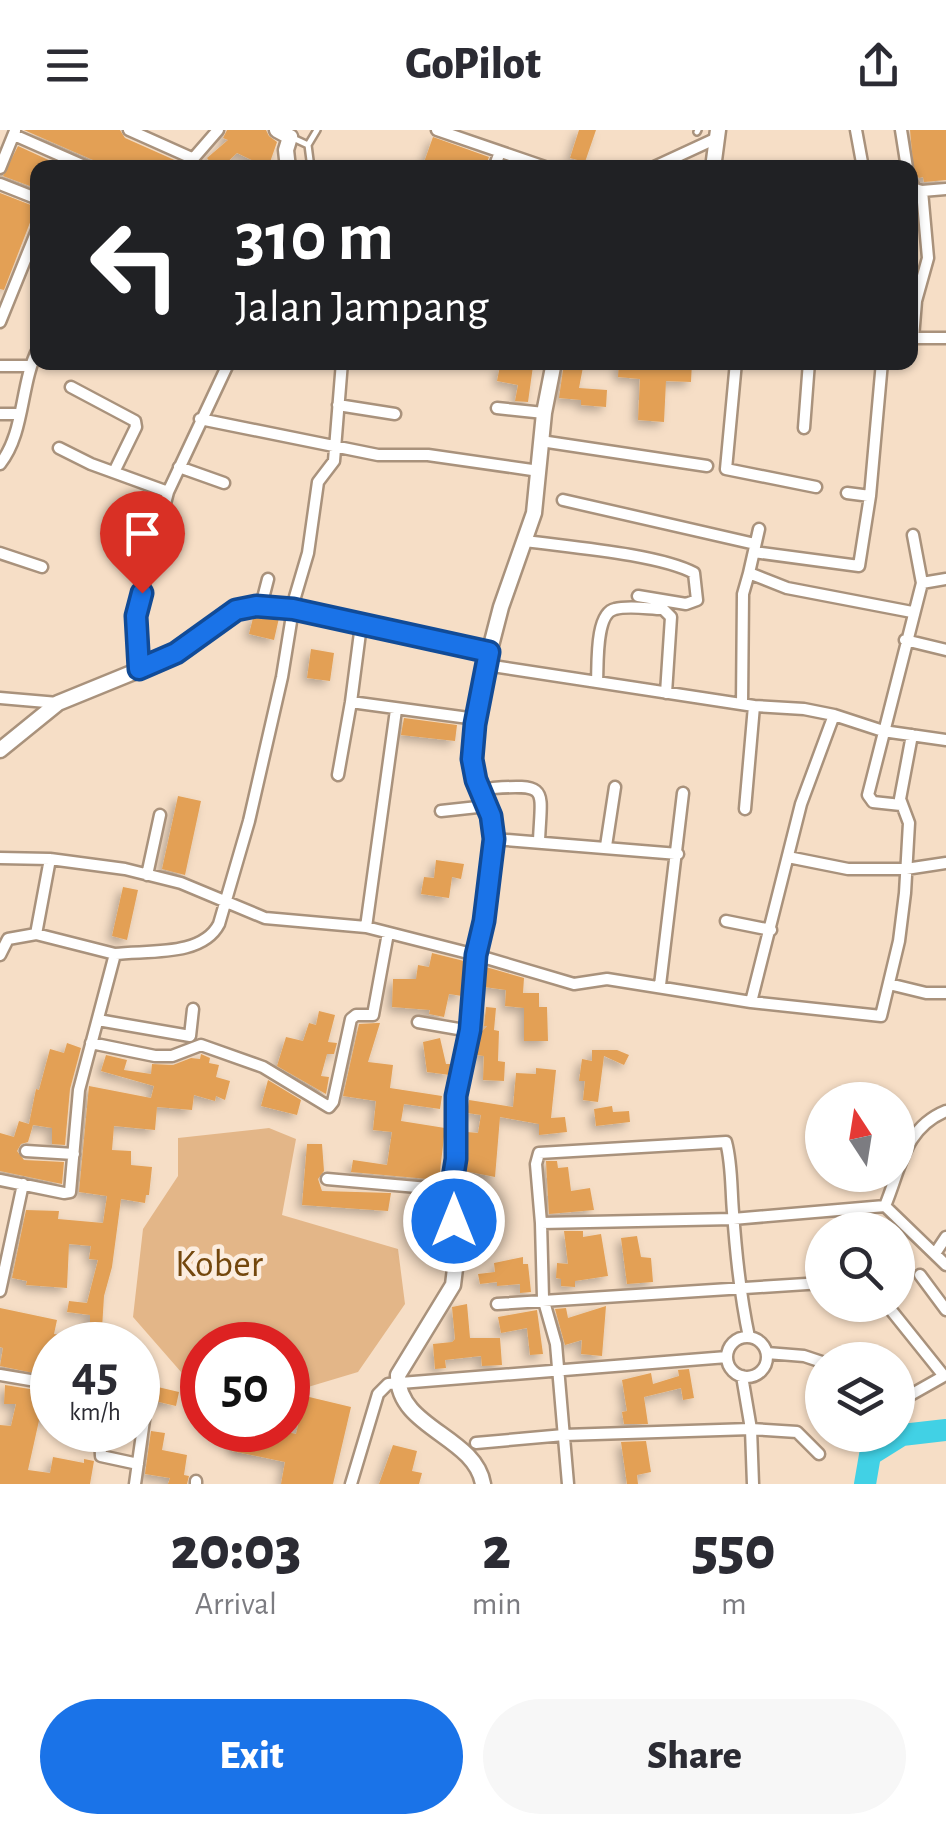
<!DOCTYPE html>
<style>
body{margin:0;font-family:"Alegreya Sans",sans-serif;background:#f7f7f7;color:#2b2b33;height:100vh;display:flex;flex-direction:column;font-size:38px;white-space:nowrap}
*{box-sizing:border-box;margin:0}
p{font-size:32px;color:#7c7c81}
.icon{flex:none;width:55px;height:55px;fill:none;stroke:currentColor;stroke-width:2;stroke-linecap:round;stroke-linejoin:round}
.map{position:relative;height:1354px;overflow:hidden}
.drawer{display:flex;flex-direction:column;background:#fff;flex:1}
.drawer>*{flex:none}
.top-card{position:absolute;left:30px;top:30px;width:888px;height:210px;border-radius:20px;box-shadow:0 2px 8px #0004;background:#202124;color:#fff;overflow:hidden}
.needle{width:65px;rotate:348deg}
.fabs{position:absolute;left:805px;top:952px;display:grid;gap:20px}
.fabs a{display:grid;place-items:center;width:110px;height:110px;border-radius:50%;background:#fff;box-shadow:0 2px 8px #0004;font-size:50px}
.speed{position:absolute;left:30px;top:1192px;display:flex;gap:20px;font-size:50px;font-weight:700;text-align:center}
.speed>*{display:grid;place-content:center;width:130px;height:130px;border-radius:50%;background:#fff;box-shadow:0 2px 8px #0004;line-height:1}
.speed small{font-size:25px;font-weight:400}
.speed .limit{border:15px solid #d22;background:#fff;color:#111}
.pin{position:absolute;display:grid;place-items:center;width:85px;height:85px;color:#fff;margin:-102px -42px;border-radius:50% 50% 50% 0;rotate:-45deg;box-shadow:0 0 10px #0007}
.pin .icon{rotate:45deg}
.me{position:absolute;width:110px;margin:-55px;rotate:0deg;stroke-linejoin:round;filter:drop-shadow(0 0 8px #0008)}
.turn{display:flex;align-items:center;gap:35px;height:210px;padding:0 40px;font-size:45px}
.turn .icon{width:130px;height:130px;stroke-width:2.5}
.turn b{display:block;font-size:70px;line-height:85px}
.eta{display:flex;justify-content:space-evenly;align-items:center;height:170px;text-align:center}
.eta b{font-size:60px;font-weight:800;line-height:70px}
.button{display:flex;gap:20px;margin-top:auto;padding:20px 40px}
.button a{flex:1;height:115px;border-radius:60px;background:#1a73e8;color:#fff;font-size:40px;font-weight:800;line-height:115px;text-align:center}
.button a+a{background:#f7f7f7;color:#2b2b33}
header{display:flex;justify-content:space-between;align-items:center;height:130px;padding:0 40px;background:#fff;font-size:45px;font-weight:800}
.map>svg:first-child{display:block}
.green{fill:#e3b688}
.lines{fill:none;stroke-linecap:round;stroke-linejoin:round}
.river{stroke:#41d1e5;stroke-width:22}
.building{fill:#e3a055;filter:url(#shadow)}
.lane-casing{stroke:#a9927c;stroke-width:10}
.street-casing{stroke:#a9927c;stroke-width:15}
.secondary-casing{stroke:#a9927c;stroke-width:19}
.lane{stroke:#fff;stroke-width:5}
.street{stroke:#fff;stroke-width:10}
.secondary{stroke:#fff;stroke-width:14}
.route-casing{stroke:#114b97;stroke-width:25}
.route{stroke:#1a73e8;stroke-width:18}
.labels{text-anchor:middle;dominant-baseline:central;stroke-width:9;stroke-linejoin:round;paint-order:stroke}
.park-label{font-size:38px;fill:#73470d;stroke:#fceddf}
</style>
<header><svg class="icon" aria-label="menu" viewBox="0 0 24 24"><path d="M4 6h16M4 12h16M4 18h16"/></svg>GoPilot<svg class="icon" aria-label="share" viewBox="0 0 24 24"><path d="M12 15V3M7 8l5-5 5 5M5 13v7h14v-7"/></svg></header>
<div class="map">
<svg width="946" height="1354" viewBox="0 0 946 1354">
<defs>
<filter id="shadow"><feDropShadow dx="-4.5" dy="4.5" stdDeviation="5" flood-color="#0004"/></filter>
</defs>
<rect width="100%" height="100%" fill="#f6dec6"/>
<!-- green -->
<path class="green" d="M269 998 296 1009 282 1085 398 1119 405 1174 358 1242 288 1263V1215H202V1266L133 1187 143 1099 178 1046V1008Z"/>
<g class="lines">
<!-- river -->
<path class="river" d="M865 1354 870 1325 902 1305 946 1300"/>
</g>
<!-- building -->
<path class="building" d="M24 0H120L125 8 179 32 176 38H98L93 30Z
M227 0H266L269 6 277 12 268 38H257L258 33 237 23 221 38H215L207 28 228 10 223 8Z
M579 0H596L585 32 570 28Z
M910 0H946V50L924 52 923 47 919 48 914 43Z
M433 7 489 27 485 38H422Z
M18 16 66 38H38V59L3 46Z
M0 63 36 77 4 160 0 159Z
M508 232 533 236 528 272 515 271 518 255 497 251 500 236 507 237Z
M619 232H692L691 252 666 251 664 292 638 290 640 249 618 247Z
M564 233 583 237 579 258 607 260 606 277 581 275V270L559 268Z
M257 486 279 488 274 510 249 504 253 488Z
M311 519 334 523 330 551 307 548Z
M404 588 457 595 455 611 401 605Z
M178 666 201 671 185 745 162 739Z
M436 730 464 734 461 749 452 747 449 768 421 764 424 747 434 748Z
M123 757 138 760 127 810 112 806Z
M432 823 464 831 462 866 449 864 444 887 429 884 430 880 392 877 393 849H416L418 835 429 837Z
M486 837 524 848 523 863H539V877H547L548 911H524V878L505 876 506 860 484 857Z
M486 877 496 878 494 900 499 901 498 931 505 932 504 951 483 950 484 926 476 925 480 903 487 896H484Z
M319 881 335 885 328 912 337 913 334 924H327L321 946 329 947 326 964 277 936 286 907 303 911 309 893 316 895Z
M377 893H380L368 932 393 935 390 958 442 966 440 979 404 974 401 991 445 998 439 1050 351 1042 353 1030 387 1035 392 1002 373 1000 376 971 343 966 359 894Z
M440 908 446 934H452L450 945 427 942 423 912Z
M67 913 81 918 70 959 65 1015 52 1014V998L33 995 28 1012 21 1014 17 1021 24 1030 64 1032 62 1054 0 1041V1003L14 1007 19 991 29 994 36 959 39 960 50 919 64 923Z
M592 920H617L629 925 624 935 604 926 598 972 583 970 585 951H579L582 929 592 931Z
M201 924 210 928 209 933 219 935 216 947 230 951 225 970 216 966 215 971 194 965 192 980 157 977 155 1000 114 996 112 1020 131 1021V1035L152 1037 149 1065H146L145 1073 121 1069 112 1137 104 1166 101 1215H90V1185L67 1182 69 1171 87 1173 98 1130 89 1129 91 1116 69 1114 67 1158 26 1155 27 1151 12 1148 26 1080 59 1081 58 1089 103 1093 107 1066 79 1062 89 956 151 968 154 956 101 941 106 925 127 930 124 940 151 944 152 934 173 935 191 928 200 929Z
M536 938 556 940 551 988 565 987 567 1002 539 1005V994L500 987 495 1047 465 1041 467 1002 478 1003 481 985 467 983 469 970 513 977 516 943 536 944Z
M268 950 301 970 297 985 261 976Z
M612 976 613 982 629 981 630 992 596 996 594 979Z
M307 1014H322L324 1041 318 1049 322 1061 391 1063 388 1081 302 1075Z
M546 1031H557L558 1038 568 1037 571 1061 590 1058 594 1080 549 1084Z
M564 1101H583V1107L601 1104 608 1146 575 1151V1157L561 1156V1149L556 1148 557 1133 568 1134Z
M637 1106 641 1127 651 1128 653 1152 627 1154 621 1108Z
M523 1127V1134H528L531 1162 520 1163V1154L497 1156V1152L480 1154 478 1144 495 1142 494 1133Z
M467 1174 470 1208H500L502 1235 482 1236 481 1226 445 1230 446 1238 435 1239 433 1214 452 1212 455 1209 452 1177Z
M606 1176 602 1226 581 1224 582 1210 565 1215 555 1179 566 1178 568 1188Z
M0 1178 57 1190 54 1204 89 1209V1215H52L48 1246 0 1236 3 1218 0 1217Z
M537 1180 543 1224 530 1225 527 1198 501 1203 498 1187Z
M689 1239 694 1268 683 1270 681 1258 644 1267 648 1294H624L622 1282 627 1281 622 1250 651 1243 653 1254 679 1246 678 1240Z
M138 1240 148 1243 145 1254 179 1262 176 1276 142 1268 138 1271Z
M5 1255 42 1261 52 1256V1288L40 1286 28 1340 50 1343 53 1327 84 1333V1329L94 1331 90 1354H0V1295L11 1296 16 1274H4Z
M305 1266 351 1277 333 1354H281L285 1332 232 1321 237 1300H278L296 1304Z
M151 1301 165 1303 162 1320 187 1325 184 1345 189 1346 187 1354H168L170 1348 145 1344Z
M646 1311 651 1342 637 1345 638 1354H627L621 1312Z
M393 1315 417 1321 412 1341 422 1343 419 1354H379Z"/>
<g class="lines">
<defs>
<path id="lane" d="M697 2 698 0
M293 8 308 15 317 0
M308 15 311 38"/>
<path id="street" d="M129 0 194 29
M437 0 548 38
M856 0 863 38
M901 0 907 38
M14 5 89 38
M0 38 15 1
M185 38 218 0
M494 38 500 22
M652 38 717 8
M910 50 915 59 922 61 928 128 916 171 913 208
M0 54 38 69
M922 61 946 59
M0 192 38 98
M910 208H946
M736 232 726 339 816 357
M0 236H29
M71 257 135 291 136 297 114 342
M338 275 395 284
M497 278 544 283
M0 284H20
M200 289 378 325H428L539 341
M804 298 809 232
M541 311 707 336
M59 318 91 334 168 362
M0 334C25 303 20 254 38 219
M179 337 224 353
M847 363 870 366
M563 370 755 414
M759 399 749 443 787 458 912 482
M526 411C569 417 658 424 694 443L697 470 686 474 638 466
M754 422 859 436 870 366 882 232
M0 423 42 437
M922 453 946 449
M261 476 268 449
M905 510 946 520
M486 535 754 576 745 679
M139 539 136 485 168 362 229 232
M597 552C598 535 595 483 615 479 629 475 649 479 663 479L671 487 666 563
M0 568 58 573
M351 572 476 589
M742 574 743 464 749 443
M834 585 883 601 946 610
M338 645 351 572 361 495
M493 658C550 654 541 659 539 711
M901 675 873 672 868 665 922 453 913 405
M441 681 487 676
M494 709 678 724
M606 716 615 657
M788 727 848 739H906L946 733
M0 728 50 729 125 739 181 753 265 788 366 797 476 825 574 854 607 849 751 872 801 674 834 585 804 579 754 576
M147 745 160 685
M726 791 771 800
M366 797 396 580
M36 804 115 824
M0 825 8 809 36 804 50 729
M889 854 926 863H946
M660 855 683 663
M751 872 881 886 899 811 905 763 909 693 900 669 912 605
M98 890 190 906 193 879
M418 892 470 901
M91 913 155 926H172L201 915 263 937 329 977 333 972 351 889 356 885H373L388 803
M26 1021 74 1024
M327 1049 451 1060
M0 1050 64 1063 70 1062 79 960 115 824C148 820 202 827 219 794L249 691 282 547 295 467 308 423 318 352 334 331 342 232
M885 1076C901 1038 904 998 946 981
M885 1076 946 1135
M541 1093 543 1168 556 1214 568 1354
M936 1122 946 1107
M920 1145 946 1180
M0 1161 23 1054
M497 1174 822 1153
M887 1175 944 1246
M749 1207C740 1165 736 1125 733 1082 731 1060 732 1034 726 1012L539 1023 536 1034 541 1093 733 1089 885 1076
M727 1227a20 20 0 1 1 40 0a20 20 0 1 1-40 0Z
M767 1223 804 1226 822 1232
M0 1245 42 1252
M742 1246 751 1299 753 1354
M898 1272 944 1246
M100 1303 101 1326 138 1334
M476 1313 564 1305 751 1299 797 1302 819 1324
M135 1354 145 1283
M196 1354V1351
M351 1354 378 1264 388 1254 727 1227"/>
<path id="secondary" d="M277 0 290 7 286 20 288 38
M713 38 718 0
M0 620 58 573 161 531 228 485 256 475 293 479 489 522
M483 1354C475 1306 397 1298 398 1245L453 1155 457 1122 451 1060 456 1029V966L470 901 476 825 484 791 494 709 491 686 472 639V619L486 535 501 477 534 383 544 283 554 232"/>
</defs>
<!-- lane casing -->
<use href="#lane" class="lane-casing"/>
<!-- street casing -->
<use href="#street" class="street-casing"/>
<!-- secondary casing -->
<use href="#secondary" class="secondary-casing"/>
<!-- lane -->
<use href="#lane" class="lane"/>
<!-- street -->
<use href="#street" class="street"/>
<!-- secondary -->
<use href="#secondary" class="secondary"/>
</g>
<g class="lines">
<defs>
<path id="route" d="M142 463 136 486 139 539 176 523 236 480 256 476 293 479 489 522 475 594 472 629 476 650 491 686 494 709 484 791 476 825 470 900 456 966V1029L451 1060 454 1091"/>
</defs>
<!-- route casing -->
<use href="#route" class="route-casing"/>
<!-- route -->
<use href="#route" class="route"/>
</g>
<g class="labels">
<!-- park labels -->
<g class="park-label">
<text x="219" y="1135">Kober</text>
</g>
</g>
</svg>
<div class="fabs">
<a><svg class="needle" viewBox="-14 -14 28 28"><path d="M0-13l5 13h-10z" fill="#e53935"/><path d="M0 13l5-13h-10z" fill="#7c7c81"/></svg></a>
<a><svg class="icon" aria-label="search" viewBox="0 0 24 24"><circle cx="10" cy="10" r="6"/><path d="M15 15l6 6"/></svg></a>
<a><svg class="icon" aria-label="layers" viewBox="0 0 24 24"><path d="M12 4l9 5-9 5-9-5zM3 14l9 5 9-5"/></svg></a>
</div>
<div class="speed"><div>45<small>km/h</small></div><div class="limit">50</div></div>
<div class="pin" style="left:142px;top:463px;background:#d93025"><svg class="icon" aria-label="arrive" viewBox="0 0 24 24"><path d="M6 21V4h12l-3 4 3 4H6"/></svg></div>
<svg class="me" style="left:454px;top:1091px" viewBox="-20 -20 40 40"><circle r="17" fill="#1a73e8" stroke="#fff" stroke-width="3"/><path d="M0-11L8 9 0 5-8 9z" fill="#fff"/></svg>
<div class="top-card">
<div class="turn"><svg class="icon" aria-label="left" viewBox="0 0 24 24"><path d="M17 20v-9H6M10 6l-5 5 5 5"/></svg><div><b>310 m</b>Jalan Jampang</div></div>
</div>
</div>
<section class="drawer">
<div class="eta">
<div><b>20:03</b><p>Arrival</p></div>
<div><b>2</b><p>min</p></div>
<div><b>550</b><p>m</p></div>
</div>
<div class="button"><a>Exit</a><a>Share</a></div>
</section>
